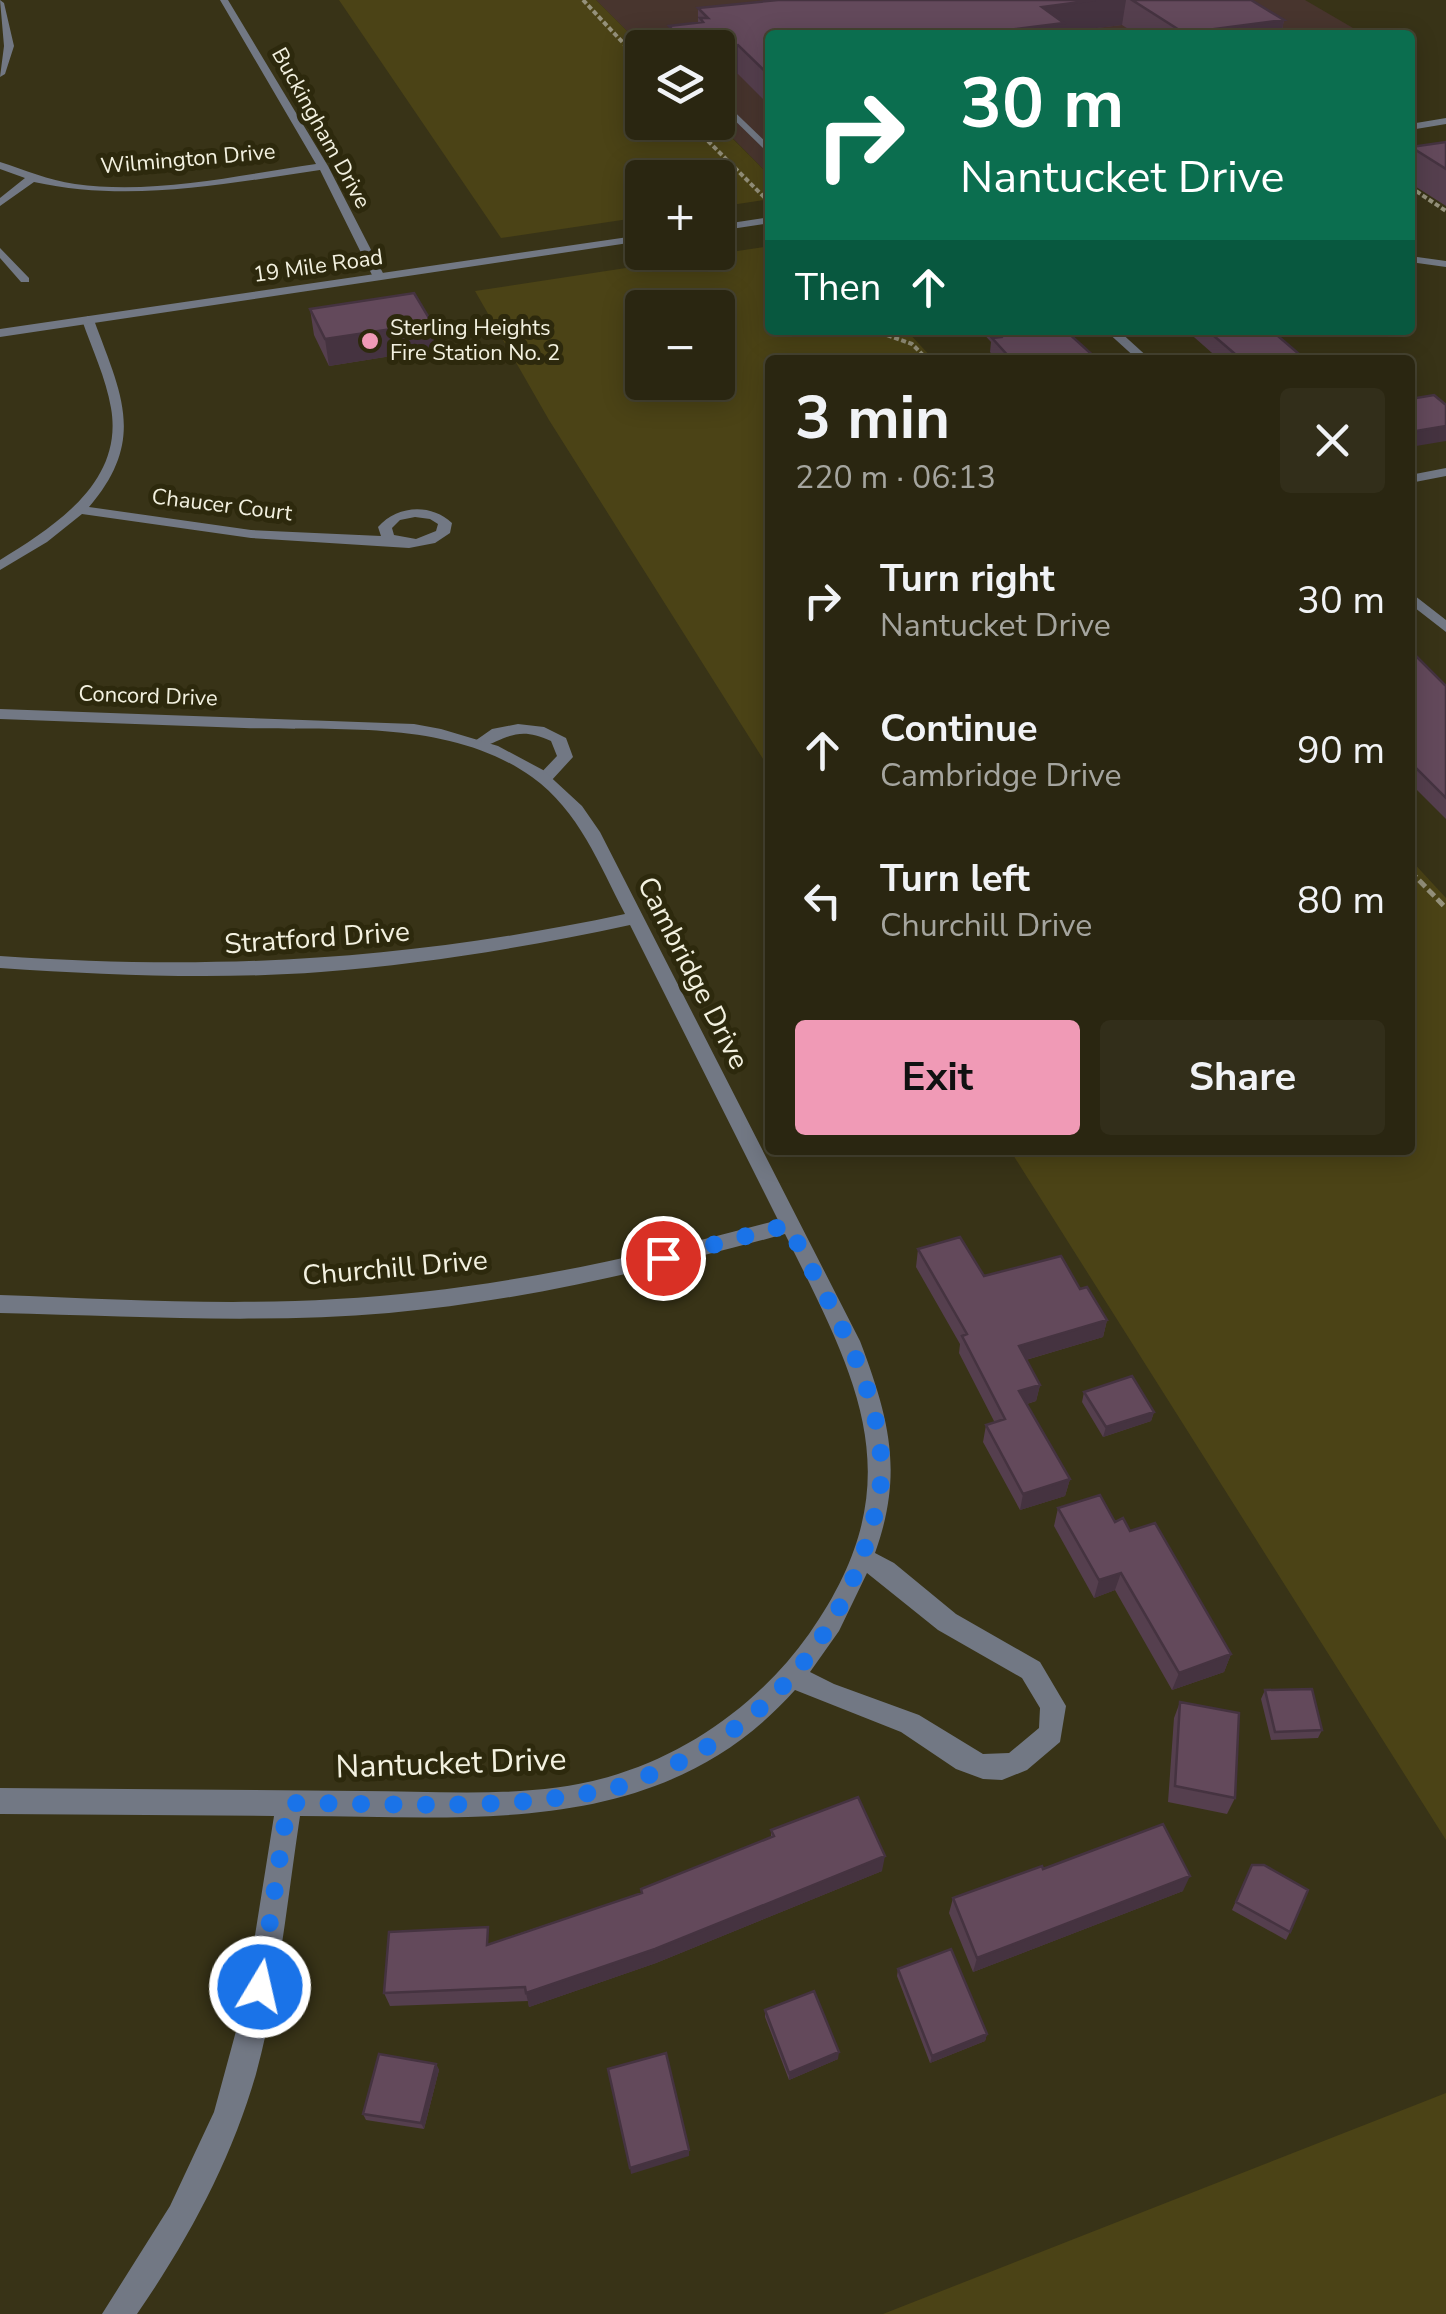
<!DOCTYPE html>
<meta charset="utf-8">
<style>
body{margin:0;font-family:"Nunito Sans",sans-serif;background:#322e1a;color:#f1f3f6;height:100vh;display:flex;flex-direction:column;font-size:38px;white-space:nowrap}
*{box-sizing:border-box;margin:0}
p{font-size:32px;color:#a5a59f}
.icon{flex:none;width:55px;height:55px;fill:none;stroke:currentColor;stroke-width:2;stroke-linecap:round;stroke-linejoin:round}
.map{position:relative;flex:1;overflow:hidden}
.panel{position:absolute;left:765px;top:355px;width:650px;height:800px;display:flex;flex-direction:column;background:#2a2611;border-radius:10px;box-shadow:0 5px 25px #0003,0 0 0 2px #464331}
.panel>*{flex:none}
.hud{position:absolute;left:765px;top:30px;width:650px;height:305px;border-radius:10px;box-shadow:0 5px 25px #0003,0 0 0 2px #464331;background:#0b6e4f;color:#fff;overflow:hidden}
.buttons{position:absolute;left:625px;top:30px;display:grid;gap:20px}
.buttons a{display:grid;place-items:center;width:110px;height:110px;border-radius:10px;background:#2a2611;box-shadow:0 5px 25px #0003,0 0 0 2px #464331;font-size:50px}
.pin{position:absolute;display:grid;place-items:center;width:85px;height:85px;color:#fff;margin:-42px;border:5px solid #fff;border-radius:50%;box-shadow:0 2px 10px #0007}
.me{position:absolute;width:110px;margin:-55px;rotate:9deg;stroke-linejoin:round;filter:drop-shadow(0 0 8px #0008)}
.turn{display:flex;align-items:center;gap:35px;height:210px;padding:0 30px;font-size:45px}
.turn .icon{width:130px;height:130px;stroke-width:2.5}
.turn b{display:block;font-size:70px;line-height:85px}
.then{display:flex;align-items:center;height:95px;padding:0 30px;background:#0003;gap:20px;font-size:38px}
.round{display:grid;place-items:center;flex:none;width:105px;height:105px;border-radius:10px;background:#322e1a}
.summary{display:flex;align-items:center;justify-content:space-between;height:170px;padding:0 30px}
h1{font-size:60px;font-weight:700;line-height:75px}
.primary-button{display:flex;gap:20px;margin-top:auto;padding:20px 30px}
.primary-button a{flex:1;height:115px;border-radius:10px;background:#f09ab6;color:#111;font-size:40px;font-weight:700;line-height:115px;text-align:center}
.primary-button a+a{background:#322e1a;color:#f1f3f6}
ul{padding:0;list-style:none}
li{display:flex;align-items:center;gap:30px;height:150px;padding:0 30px}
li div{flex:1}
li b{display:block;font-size:38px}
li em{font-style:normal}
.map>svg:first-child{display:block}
.education{fill:#48352e}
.green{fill:#4b4316;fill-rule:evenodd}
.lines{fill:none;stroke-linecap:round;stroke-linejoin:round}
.path-far1{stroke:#95917b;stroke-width:4;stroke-dasharray:5 2.5;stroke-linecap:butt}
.path{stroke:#95917b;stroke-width:5;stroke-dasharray:9 4;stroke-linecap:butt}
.service{fill:#727884;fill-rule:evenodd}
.minor{fill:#727884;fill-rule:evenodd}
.tertiary{fill:#727884;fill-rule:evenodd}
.wall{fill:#553f4e}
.shaded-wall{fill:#453340}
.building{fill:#63495b;stroke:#453340;stroke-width:2.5}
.route{stroke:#1a73e8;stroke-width:18;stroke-dasharray:0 32.4}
.poi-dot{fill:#f09ab6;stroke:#2d290d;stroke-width:4}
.labels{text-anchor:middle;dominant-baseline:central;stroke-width:10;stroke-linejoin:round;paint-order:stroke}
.far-street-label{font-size:22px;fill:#f3f1e0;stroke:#2d290d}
.far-poi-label{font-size:22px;fill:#f3f1e0;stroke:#2d290d;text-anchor:start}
.street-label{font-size:28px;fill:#f3f1e0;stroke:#2d290d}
.near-street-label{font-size:32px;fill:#f3f1e0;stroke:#2d290d}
</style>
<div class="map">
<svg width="1446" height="2314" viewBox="0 0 1446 2314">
<rect width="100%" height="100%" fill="#383317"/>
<!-- education -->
<path class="education" d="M596 0H1305L1365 35H770V176L717 122 718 48 643 47Z"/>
<!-- green -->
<path class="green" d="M339 0H596L643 47 642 122 717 123 770 176V199L718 207V178H642V217L501 238Z
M770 246V330H906L934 360H770V770L549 420 475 291ZM642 308H718V382H642Z
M1410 859 1446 898V1840L1010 1150H1410Z
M1446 2093V2314H883Z"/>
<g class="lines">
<!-- path-far1 -->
<path class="path-far1" d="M583 0 642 63
M667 122 708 141 767 200
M1410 187 1446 211
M873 330 912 344 928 360"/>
<!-- path -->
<path class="path" d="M1410 871 1446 908"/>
<!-- service -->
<path class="service" d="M718 96 770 146V155L718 104Z
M1410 256 1446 261V267L1410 262Z
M518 724 544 727 566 738 573 757 551 781H539L537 777 557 756 551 741C519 726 509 737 480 748L472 743 492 729Z"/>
<!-- minor -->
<path class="minor" d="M0 0 4 3 14 46 5 74 0 77 4 46Z
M220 0H228L328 166 385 277 383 279 373 277 320 170C224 184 130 203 34 182L0 206V198L25 178 0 169V162C25 170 48 180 75 184 155 195 238 175 316 164Z
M0 248 29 278V282H21L0 258Z
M88 316 94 320C121 394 147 439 89 507L251 530 381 536 378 527C397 505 431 503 452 523L450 533 435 543 409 548 251 538 82 514 47 542 0 570V560C55 526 124 482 111 408 106 378 92 349 82 320ZM415 517 430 519 438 524 436 531 416 539 394 535 392 528 400 520Z
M1105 330H1118L1151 360H1138Z
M1446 468V476L1410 483V475Z
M1410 592 1446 620V632L1410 604Z
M0 709 414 724 441 729 498 746 543 770 582 806 600 832 860 1341C889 1418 904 1472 875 1553L894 1563 956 1614 1040 1662 1066 1706 1060 1742 1027 1770 1002 1780 983 1779 956 1769 901 1732 795 1690C663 1838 478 1817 300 1816 287 1902 279 1989 256 2074 231 2161 188 2240 137 2314H102L170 2206 214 2112 245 1998 274 1816 0 1814V1788C121 1789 242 1790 362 1791 445 1791 537 1800 618 1774 694 1750 763 1699 809 1634 916 1482 858 1381 785 1234 655 1269 523 1301 389 1313 259 1324 129 1316 0 1313V1295C112 1299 224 1306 336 1299 486 1291 633 1259 778 1220L630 925C528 947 425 964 321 972 214 980 107 975 0 968V956C219 971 409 960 625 914 599 864 579 811 532 777 450 719 339 731 244 728 162 725 81 722 0 719ZM867 1573 938 1630 1022 1678 1040 1708 1039 1728 1009 1753 983 1754 919 1715 834 1684 810 1672 839 1631Z"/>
<!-- tertiary -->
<path class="tertiary" d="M1446 118V124L1410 130V124Z
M770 217V223L718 231V225Z
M642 235V241L0 337V329Z"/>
</g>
<!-- wall -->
<path class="wall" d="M778 0H1251L1284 20 1281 35H1138L1122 25 1063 32 770 35V106L738 74 718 77V48H669V26L698 22V8Z
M1446 142V206L1410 183 1411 147Z
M310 309 435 349 329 366 314 335Z
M980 330H1065L1098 360H997L990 352 991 342Z
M1186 330H1271L1306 360H1220Z
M1410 650 1446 686V819L1410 783Z
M918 1249 984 1276 1080 1289 1107 1320 1103 1337 1026 1360 1040 1385 1036 1401 1027 1404 1070 1479 1065 1496 1020 1510 983 1442 986 1425 995 1423 959 1353 960 1344 916 1267Z
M1084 1392 1154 1412 1151 1421 1103 1437 1082 1402Z
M1058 1508 1115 1522 1130 1531 1231 1654 1224 1672 1172 1690 1115 1590 1094 1598 1054 1526Z
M1265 1690 1322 1730 1318 1738 1271 1740 1261 1699Z
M1180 1702 1235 1798 1227 1814 1168 1802 1174 1718Z
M771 1830 882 1871 656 1963 529 2007 528 2001 390 2006 384 1993 491 1943 641 1893V1889L771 1838Z
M1252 1865 1290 1932 1286 1940 1232 1910Z
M1043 1869 1183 1891 973 1972 949 1913 953 1898Z
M898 1969 987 2034 985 2041 930 2063 897 1976Z
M765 2010 838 2059 789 2080 765 2017Z
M436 2064 439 2070 424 2129 366 2120 363 2114Z"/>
<!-- shaded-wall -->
<path class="shaded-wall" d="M1095 0H1126L1122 25 1063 32V35H967L1042 7Z
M1284 20 1281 35H1183L1184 33Z
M738 45V74L718 77V48Z
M432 323 435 349 329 366 325 339Z
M1446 426V441L1410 447V432Z
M1107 1320 1103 1337 1015 1363 1019 1346Z
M1040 1385 1036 1401 1016 1407 1019 1391Z
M1154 1412 1151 1421 1103 1437 1106 1427Z
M1070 1479 1065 1496 1020 1510 1023 1494Z
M1121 1573 1115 1590 1094 1598 1099 1580Z
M1231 1654 1224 1672 1172 1690 1179 1673Z
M885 1856 882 1871 656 1963 529 2007 526 1993Z
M1190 1876 1183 1891 973 1972 977 1958Z
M987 2034 985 2041 930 2063 932 2056Z
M839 2052 838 2059 789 2080V2073Z
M436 2064 439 2070 424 2129 421 2123Z
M689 2150V2156L631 2174 630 2168Z"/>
<!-- building -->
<path class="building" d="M778 0H1095L1042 7 1064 23 967 35H770V76L738 45 717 48H690L669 26 703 22 700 18H708L698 8Z
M1132 0H1251L1284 20 1184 33Z
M1446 142V169L1411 147Z
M414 293 432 323 325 339 310 309Z
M995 330H1065L1098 360H1012L992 338 1001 337Z
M1207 330H1271L1306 360H1242Z
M1434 395 1446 405V426L1410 432V399Z
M1410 650 1446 686V798L1410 762V740L1412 739 1410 737Z
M960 1237 984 1276 1061 1256 1080 1289 1087 1287 1107 1320 1019 1346 1040 1385 1019 1391 1070 1479 1023 1494 986 1425 1005 1419 962 1336 967 1334 918 1249Z
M1132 1376 1154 1412 1106 1427 1084 1392Z
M1100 1495 1115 1522 1123 1518 1130 1531 1155 1523 1231 1654 1179 1673 1121 1573 1099 1580 1058 1508Z
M1312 1689 1322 1730 1275 1732 1265 1690Z
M1180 1702 1239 1713 1235 1798 1175 1786Z
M858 1797 885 1856 655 1949 526 1993 525 1987 384 1993 389 1932 488 1927 487 1945 642 1893 641 1889 774 1836 771 1830Z
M1163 1824 1190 1876 977 1958 953 1898 1042 1866 1043 1869Z
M1252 1865H1264L1308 1890 1290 1932 1236 1902Z
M951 1949 987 2034 932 2056 898 1969Z
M814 1991 839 2052 789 2073 765 2010Z
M666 2053 689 2150 630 2168 608 2069Z
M379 2054 436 2064 421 2123 363 2114Z"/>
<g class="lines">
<!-- route -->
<path class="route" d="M260 1987 288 1803C396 1803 508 1812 614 1788 629 1785 643 1777 657 1772 761 1729 835 1646 868 1538 876 1512 884 1484 881 1456 874 1372 826 1299 788 1225L663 1258"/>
</g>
<!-- markers -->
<circle class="poi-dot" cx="370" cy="341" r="10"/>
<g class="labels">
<!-- far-street labels -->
<g class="far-street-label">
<text transform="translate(321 128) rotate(61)">Buckingham Drive</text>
<text transform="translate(188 159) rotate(-5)">Wilmington Drive</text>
<text transform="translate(318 266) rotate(-8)">19 Mile Road</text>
<text transform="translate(222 505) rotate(7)">Chaucer Court</text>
<text transform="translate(148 696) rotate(2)">Concord Drive</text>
</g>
<!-- far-poi labels -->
<g class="far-poi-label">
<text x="390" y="328">Sterling Heights<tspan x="390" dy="25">Fire Station No. 2</tspan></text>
</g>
<!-- street labels -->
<g class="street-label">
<text transform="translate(317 938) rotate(-4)">Stratford Drive</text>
<text transform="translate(693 973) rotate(63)">Cambridge Drive</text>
<text transform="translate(395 1268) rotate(-5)">Churchill Drive</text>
</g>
<!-- near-street labels -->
<g class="near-street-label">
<text transform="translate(451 1763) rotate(-2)">Nantucket Drive</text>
</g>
</g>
</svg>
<div class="buttons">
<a><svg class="icon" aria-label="layers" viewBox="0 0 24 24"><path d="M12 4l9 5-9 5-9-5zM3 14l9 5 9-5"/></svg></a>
<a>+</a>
<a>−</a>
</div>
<div class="pin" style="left:663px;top:1258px;background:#d93025"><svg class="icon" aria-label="arrive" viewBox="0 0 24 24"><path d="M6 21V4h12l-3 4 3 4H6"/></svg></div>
<svg class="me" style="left:260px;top:1987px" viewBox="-20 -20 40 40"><circle r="17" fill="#1a73e8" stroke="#fff" stroke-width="3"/><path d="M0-11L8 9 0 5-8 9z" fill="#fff"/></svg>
<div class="hud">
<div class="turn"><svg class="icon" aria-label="right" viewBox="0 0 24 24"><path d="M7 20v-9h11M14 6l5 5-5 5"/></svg><div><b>30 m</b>Nantucket Drive</div></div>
<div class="then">Then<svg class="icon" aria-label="ahead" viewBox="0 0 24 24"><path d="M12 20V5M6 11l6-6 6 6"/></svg></div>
</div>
<section class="panel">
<div class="summary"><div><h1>3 min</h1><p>220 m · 06:13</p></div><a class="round"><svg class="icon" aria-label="close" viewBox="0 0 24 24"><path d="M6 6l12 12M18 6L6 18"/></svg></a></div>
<ul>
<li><svg class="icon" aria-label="right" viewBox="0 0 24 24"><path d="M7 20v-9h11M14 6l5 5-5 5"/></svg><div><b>Turn right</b><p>Nantucket Drive</p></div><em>30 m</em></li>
<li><svg class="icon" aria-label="ahead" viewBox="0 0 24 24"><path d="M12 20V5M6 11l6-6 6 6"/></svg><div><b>Continue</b><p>Cambridge Drive</p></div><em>90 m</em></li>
<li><svg class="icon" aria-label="left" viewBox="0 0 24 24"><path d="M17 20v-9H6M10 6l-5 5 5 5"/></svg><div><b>Turn left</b><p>Churchill Drive</p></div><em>80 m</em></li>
</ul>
<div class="primary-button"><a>Exit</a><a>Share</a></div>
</section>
</div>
